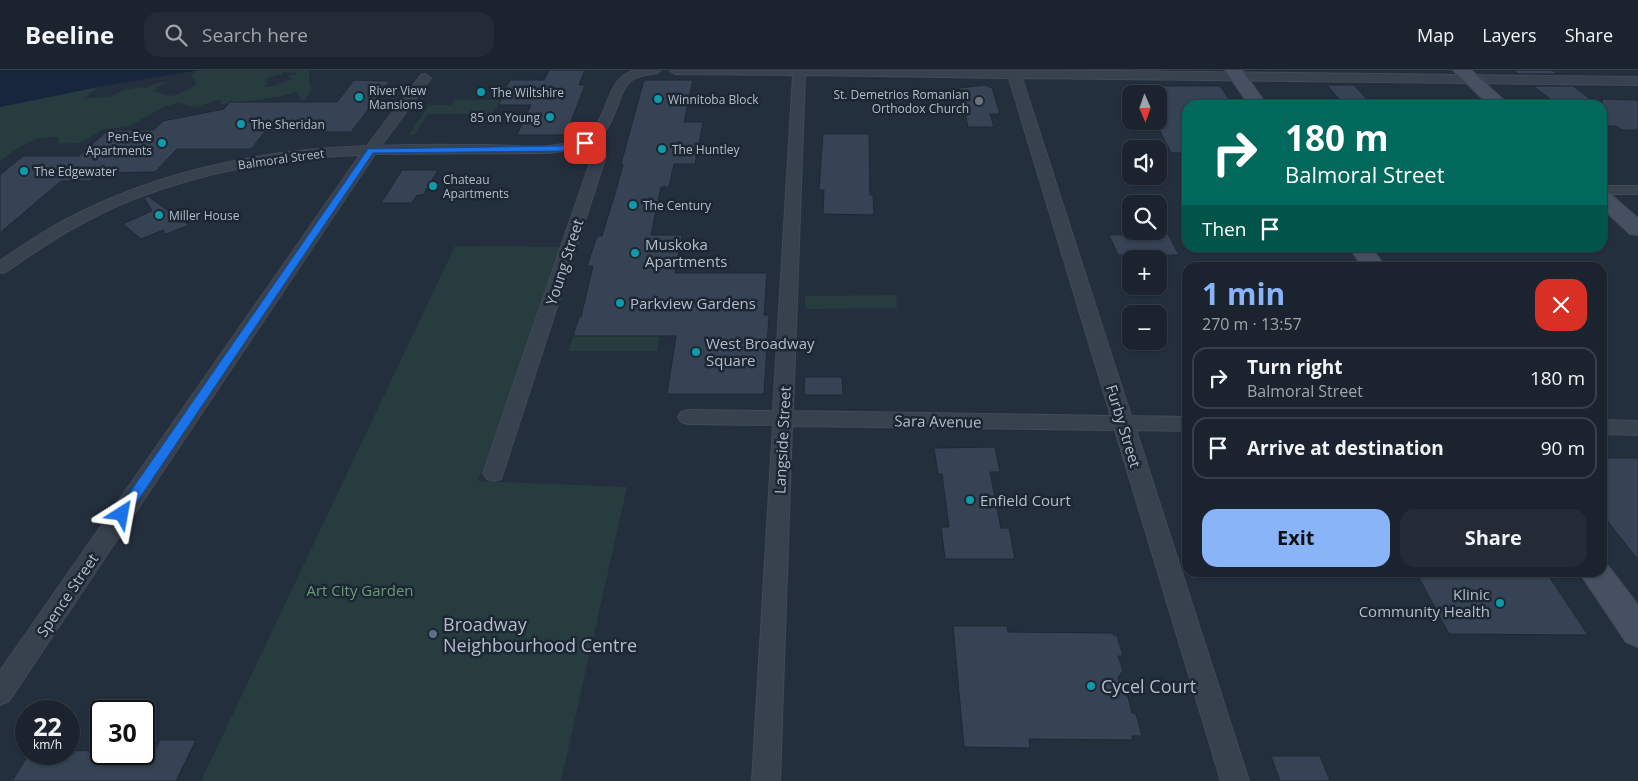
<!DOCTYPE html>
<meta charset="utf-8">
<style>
body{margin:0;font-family:"Open Sans",sans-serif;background:#242b36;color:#f1f3f6;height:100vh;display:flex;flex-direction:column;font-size:19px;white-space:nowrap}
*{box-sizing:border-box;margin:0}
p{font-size:16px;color:#a0a4aa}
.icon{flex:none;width:28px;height:28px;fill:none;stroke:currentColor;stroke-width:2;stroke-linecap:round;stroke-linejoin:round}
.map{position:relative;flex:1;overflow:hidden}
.panel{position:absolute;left:1182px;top:192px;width:425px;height:315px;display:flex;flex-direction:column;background:#1b232e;border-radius:15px;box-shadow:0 1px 4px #0004,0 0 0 1px #39404a}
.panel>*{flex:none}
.hud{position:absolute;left:1182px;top:30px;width:425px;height:152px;border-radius:15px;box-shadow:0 1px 4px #0004,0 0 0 1px #39404a;background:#00695c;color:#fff;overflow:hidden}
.needle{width:32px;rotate:178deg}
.tools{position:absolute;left:1122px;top:15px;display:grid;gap:10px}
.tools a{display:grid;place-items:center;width:45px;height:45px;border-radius:10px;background:#1b232e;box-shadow:0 1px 4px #0004,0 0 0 1px #39404a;font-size:25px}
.speed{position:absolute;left:15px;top:630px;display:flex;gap:10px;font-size:25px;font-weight:700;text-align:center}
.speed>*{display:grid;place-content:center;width:65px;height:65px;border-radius:50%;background:#1b232e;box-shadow:0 1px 4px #0004,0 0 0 1px #39404a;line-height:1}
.speed small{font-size:12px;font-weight:400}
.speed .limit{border:2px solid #111;border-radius:8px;background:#fff;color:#111}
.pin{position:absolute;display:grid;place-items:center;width:42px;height:42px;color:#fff;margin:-21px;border-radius:10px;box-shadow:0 2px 8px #0006}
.me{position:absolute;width:55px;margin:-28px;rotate:34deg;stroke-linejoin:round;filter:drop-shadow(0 0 4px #0008)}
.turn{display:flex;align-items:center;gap:18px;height:105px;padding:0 20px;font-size:22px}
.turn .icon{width:65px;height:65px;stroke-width:2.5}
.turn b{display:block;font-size:35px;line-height:42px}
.then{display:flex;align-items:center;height:48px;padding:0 20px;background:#0003;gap:10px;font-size:19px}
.round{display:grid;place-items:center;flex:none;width:52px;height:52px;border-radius:15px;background:#242b36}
.overview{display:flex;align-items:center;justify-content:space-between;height:85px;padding:0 20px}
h1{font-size:30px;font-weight:700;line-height:38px;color:#8ab4f8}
.primary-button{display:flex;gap:10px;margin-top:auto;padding:10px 20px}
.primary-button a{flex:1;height:58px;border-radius:15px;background:#8ab4f8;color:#111;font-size:20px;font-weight:700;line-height:58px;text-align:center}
.primary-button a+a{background:#242b36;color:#f1f3f6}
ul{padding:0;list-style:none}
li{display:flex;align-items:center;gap:15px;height:62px;margin:0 10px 8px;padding:0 10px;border:2px solid #39404a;border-radius:15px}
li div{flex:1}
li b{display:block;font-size:19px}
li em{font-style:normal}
header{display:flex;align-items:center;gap:30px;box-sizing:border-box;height:70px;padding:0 25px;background:#1b232e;border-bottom:1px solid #39404a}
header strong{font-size:24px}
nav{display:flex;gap:28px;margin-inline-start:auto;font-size:18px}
.search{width:350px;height:45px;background:#242b36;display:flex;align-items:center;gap:12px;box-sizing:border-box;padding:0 18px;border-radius:15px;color:#a0a4aa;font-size:19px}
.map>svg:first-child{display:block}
.green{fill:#263c3f;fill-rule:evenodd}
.water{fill:#17263c}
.building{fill:#364354;stroke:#1f2835}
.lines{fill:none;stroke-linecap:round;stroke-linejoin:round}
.street-casing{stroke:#414a57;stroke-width:2}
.secondary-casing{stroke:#414a57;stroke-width:2}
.street{fill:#38414e;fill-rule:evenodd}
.secondary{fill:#465061;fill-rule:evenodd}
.route{fill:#1a73e8;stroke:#114b97}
.culture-dot{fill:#0f9aa8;stroke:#1d2633;stroke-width:2}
.worship-dot{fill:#6b7280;stroke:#1d2633;stroke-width:2}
.service-dot{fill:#5c6f8a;stroke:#1d2633;stroke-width:2}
.labels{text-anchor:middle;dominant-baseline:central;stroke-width:5;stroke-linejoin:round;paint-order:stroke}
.far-poi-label{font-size:12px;fill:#b4bcc9;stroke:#1d2633;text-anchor:start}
.far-street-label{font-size:12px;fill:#b4bcc9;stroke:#1d2633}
.poi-label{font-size:15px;fill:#b4bcc9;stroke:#1d2633;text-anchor:start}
.street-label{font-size:15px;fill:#b4bcc9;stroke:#1d2633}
.park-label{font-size:15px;fill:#6b9a76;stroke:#1d2633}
.near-poi-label{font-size:18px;fill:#b4bcc9;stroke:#1d2633;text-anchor:start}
</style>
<header>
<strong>Beeline</strong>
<div class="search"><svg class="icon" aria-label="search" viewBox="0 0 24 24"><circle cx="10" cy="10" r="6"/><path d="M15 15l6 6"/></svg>Search here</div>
<nav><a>Map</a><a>Layers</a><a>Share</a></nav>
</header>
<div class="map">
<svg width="1638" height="711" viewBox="0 0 1638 711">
<rect width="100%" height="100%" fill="#242f3e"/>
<!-- green -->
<path class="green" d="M200 0H309V11L312 19 305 30 300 31 299 25 296 22 278 27 227 34H221V29L196 37 177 33 163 37 130 56 101 60 88 69 78 73 58 74 59 68C38 62 15 80 0 91V37L98 17 83 29 112 26 123 20 141 17 147 18C153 14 161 11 168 13L157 17 154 21C175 30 175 25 195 16L196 11 191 6 196 1ZM282 2 297 3V4L290 5 289 7 292 9 272 16 263 17 269 13 265 12 268 7 282 4Z
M455 30H501L493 44H428L414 65H409L429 35H451Z
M455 176 565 177 478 411 627 417 561 711H201Z
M896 225 897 238 805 239V226Z
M573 266H659L657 281H569Z"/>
<!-- water -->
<path class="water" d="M0 0H200L98 17 0 37Z"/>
<!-- building -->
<path class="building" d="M549 0H585L579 15H585L566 65H517L531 35H498L501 30H499L510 10H544Z
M1514 0H1552L1558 4H1518Z
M354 10 390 11 351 62H265L251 79H177L155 102 98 103 90 111H61L0 163V105L23 86H79L108 60H154L163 51 224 39 230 32H337Z
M644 10H693L684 52H703L695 94H674L669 117H661L651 165H682L675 203H767L764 245H769L764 324H667L676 266H573L579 247H581L593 196H587L597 166H602L617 117 623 94H621Z
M985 15 992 18 1000 44H990L994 57H968L959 18Z
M1327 15H1354L1372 35H1344Z
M1147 16H1220L1233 35H1188V87L1186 83H1171L1155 51H1167L1159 36V24H1152Z
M1533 16H1573L1598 35H1558Z
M1602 29 1638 30V60H1622L1616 56H1602Z
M823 64H869L870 125H873L874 145 823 144 824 120H819Z
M402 100H438L423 125H417L412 133H381Z
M148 126 163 137 189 155 166 164 163 160 141 169 123 154 152 141 144 128Z
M1168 164 1179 185H1118L1109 165Z
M805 307H842L843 325H804Z
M995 377 1000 402H990L1001 458H1009L1015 489H945L941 457H949L942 404H938L934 378Z
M1602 388H1638V490L1602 444Z
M1416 502H1546L1588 565 1449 564Z
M953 556H1007L1008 562 1111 563 1117 566 1123 586H1118L1123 601 1118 607 1122 622 1128 627 1132 643 1136 644 1142 666H1132L1133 670 1029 669 1030 678 964 677Z
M160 670H196L176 711H12L29 684H69V681L101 680V684H144V680H155Z
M1271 686H1320L1330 711H1280Z"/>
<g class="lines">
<defs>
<path id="street" d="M634 0H660L658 3C649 5 640 4 632 10 617 20 618 56 593 73L606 86 501 409 494 411 487 409 483 403 592 87 582 78 549 83 375 84 9 631 0 635V601L360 85C271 88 177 106 96 146 64 162 35 181 6 202L0 203V191C28 172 55 154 85 140 171 98 272 79 367 76L421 5 425 4 431 8 381 76C417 74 453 75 488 75 516 75 563 82 586 65 610 49 604 10 634 0Z
M669 0H1019L1638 7V15L1022 8 1131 346 1188 347V361L1136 360 1249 711H1221L1115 360 792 356 780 711H752L773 355 688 354 681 352 678 347 681 342 688 340 773 341 793 5 675 4ZM805 5 1009 8 1111 346 793 341Z
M1602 116H1638V124H1602Z
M1602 350 1638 351V365L1602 364Z"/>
<path id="secondary" d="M1225 0H1242L1267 35H1249Z
M1453 0H1471L1509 35H1489Z
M1602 121 1609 123 1638 148V165L1630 164 1602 138Z
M1350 178H1372L1386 198H1363Z
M1602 491 1606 493 1638 535V577L1626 572 1579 502H1602Z"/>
</defs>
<!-- street casing -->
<use href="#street" class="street-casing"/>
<!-- secondary casing -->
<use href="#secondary" class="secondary-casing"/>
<!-- street -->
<use href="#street" class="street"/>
<!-- secondary -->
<use href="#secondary" class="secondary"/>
</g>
<!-- route -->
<path class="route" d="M585 70 589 73 588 74 561 81 373 83 126 448H117L116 444 117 441 368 79 561 76Z"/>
<!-- markers -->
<g class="culture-dot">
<circle cx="481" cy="22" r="5"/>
<circle cx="359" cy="27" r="5"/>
<circle cx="658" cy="29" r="5"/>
<circle cx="550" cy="47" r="5"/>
<circle cx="241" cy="54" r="5"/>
<circle cx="162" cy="73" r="5"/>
<circle cx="662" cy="79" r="5"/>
<circle cx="24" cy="101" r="5"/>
<circle cx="433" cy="116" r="5"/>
<circle cx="633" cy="135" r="5"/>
<circle cx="159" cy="145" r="5"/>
<circle cx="635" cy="183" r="5"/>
<circle cx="620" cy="233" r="5"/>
<circle cx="696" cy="282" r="5"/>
<circle cx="970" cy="430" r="5"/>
<circle cx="1500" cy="533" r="5"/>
<circle cx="1091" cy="616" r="5"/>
</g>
<circle class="worship-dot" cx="979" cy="31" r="5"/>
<circle class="service-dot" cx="433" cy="564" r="5"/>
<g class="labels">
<!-- far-poi labels -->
<g class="far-poi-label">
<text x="369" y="20">River View<tspan x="369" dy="14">Mansions</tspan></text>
<text x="491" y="22">The Wiltshire</text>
<text x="969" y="24" text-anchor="end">St. Demetrios Romanian<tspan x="969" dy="14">Orthodox Church</tspan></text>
<text x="668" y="29">Winnitoba Block</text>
<text x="540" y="47" text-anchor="end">85 on Young</text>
<text x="251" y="54">The Sheridan</text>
<text x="152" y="66" text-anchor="end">Pen-Eve<tspan x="152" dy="14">Apartments</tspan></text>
<text x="672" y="79">The Huntley</text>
<text x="34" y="101">The Edgewater</text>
<text x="443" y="109">Chateau<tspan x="443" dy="14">Apartments</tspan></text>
<text x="643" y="135">The Century</text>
<text x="169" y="145">Miller House</text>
</g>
<!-- far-street labels -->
<g class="far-street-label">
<text transform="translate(281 89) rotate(-8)">Balmoral Street</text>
</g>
<!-- poi labels -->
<g class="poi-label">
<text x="645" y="174">Muskoka<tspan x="645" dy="17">Apartments</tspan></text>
<text x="630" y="233">Parkview Gardens</text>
<text x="706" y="273">West Broadway<tspan x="706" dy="17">Square</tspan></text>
<text x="980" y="430">Enfield Court</text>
<text x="1490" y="524" text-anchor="end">Klinic<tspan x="1490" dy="17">Community Health</tspan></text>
</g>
<!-- street labels -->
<g class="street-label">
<text transform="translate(564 192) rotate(-72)">Young Street</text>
<text transform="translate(938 351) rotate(1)">Sara Avenue</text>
<text transform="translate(1124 356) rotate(73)">Furby Street</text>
<text transform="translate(782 370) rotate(-87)">Langside Street</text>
<text transform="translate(67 525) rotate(-56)">Spence Street</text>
</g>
<!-- park labels -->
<g class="park-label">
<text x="360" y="520">Art City Garden</text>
</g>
<!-- near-poi labels -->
<g class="near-poi-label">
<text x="443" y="554">Broadway<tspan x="443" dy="21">Neighbourhood Centre</tspan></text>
<text x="1101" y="616">Cycel Court</text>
</g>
</g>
</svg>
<div class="tools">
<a><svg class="needle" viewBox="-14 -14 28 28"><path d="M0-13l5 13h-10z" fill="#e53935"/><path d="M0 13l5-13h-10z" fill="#a0a4aa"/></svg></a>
<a><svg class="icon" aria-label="sound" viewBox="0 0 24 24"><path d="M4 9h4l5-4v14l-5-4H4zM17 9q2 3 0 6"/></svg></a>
<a><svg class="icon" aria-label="search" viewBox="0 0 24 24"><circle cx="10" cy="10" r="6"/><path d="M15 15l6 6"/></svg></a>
<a>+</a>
<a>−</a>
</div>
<div class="speed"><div>22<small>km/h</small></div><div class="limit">30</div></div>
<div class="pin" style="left:585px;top:73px;background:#d93025"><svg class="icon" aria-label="arrive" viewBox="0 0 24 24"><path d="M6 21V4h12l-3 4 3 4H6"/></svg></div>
<svg class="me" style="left:122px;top:444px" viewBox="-20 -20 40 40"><path d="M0-17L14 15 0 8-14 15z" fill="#1a73e8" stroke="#fff" stroke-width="4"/></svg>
<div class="hud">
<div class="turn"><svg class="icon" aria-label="right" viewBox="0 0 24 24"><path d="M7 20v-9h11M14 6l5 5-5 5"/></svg><div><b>180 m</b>Balmoral Street</div></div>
<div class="then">Then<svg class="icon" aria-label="arrive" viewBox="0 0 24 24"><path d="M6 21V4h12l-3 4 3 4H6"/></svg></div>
</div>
<section class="panel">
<div class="overview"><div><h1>1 min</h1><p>270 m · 13:57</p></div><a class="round" style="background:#d93025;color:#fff"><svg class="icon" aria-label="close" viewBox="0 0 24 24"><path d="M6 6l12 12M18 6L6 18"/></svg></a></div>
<ul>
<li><svg class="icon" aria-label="right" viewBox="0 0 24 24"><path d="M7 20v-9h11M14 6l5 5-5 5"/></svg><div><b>Turn right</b><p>Balmoral Street</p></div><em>180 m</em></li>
<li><svg class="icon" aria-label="arrive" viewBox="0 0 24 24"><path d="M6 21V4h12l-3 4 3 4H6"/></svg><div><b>Arrive at destination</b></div><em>90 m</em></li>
</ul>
<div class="primary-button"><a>Exit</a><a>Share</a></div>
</section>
</div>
